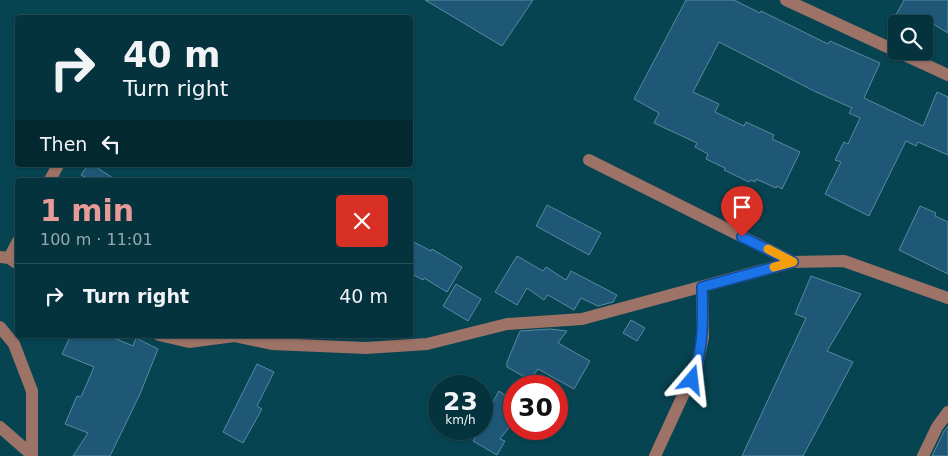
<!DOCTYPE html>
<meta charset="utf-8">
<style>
body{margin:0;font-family:"DejaVu Sans",sans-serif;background:#123f48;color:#f1f3f6;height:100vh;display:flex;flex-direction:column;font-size:19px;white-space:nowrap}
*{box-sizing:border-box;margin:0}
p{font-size:16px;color:#97aab0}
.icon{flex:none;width:28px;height:28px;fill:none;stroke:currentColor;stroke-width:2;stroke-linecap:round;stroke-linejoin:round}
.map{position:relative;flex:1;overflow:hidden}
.drawer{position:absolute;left:15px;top:178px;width:398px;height:160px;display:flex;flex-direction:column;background:#04333d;border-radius:5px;box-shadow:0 1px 4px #0004,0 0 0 1px #254e57}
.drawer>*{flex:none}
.top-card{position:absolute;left:15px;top:15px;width:398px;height:152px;border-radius:5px;box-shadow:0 1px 4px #0004,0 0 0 1px #254e57;background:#04333d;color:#f1f3f6;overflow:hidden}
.fabs{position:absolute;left:888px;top:15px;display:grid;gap:10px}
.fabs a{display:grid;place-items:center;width:45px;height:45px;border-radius:5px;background:#04333d;box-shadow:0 1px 4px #0004,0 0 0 1px #254e57;font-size:25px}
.speed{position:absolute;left:428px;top:375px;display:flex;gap:10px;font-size:25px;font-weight:700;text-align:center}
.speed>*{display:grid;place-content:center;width:65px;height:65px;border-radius:50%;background:#04333d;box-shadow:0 1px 4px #0004,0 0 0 1px #254e57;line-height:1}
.speed small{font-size:12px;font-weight:400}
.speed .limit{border:8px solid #d22;background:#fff;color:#111}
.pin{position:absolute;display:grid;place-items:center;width:42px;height:42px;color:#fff;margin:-51px -21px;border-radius:50% 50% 50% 0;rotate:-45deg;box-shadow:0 0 5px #0007}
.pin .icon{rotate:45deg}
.me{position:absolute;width:55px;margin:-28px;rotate:17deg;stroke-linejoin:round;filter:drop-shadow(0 0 4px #0008)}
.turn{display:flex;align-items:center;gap:18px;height:105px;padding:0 25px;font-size:22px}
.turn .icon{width:65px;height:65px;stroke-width:2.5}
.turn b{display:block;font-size:35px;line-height:42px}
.then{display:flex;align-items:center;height:48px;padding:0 25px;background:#0003;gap:10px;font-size:19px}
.round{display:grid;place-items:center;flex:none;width:52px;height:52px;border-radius:5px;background:#123f48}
.summary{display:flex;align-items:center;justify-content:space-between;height:85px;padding:0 25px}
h1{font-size:30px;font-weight:700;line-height:38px;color:#e69b98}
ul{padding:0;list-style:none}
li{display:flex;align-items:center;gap:15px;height:65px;padding:0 25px;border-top:1px solid #254e57}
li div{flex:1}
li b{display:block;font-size:19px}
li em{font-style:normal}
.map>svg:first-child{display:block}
.building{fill:#1f5877;stroke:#5d87a0}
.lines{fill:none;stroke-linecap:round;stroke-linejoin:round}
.minor{stroke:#9d7267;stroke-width:12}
.route-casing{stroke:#114b97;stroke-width:12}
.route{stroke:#1a73e8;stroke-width:9}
.slow{stroke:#f59e0b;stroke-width:9}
</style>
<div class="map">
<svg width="948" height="456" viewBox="0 0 948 456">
<rect width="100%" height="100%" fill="#064451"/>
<!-- building -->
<path class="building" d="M425 0H533L502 46Z
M686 0H734L760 13 761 11 828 44 830 41 880 63 864 98 923 126 937 92 948 97V155L918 142 916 146 906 141 869 216 825 194 841 162 835 160 844 142 848 144 860 118 849 113 852 108 814 91 719 42 693 92 719 104 715 112 744 126 746 122 774 135 772 139 800 152 782 189 777 186 776 188 756 179 755 182 751 180 749 182 724 170 725 168 706 159 708 154 695 147 697 143 654 123 659 113 634 99Z
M904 0H948V33L923 18 920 24H891Z
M88 165H93L116 180H90L81 175Z
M547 205 601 233 589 255 536 226Z
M920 206 936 213 935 216 948 222V274L899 250Z
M410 240 431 251 432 249 462 267 447 292 424 278 423 280 410 273Z
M517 256 543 271 546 267 566 280 571 271 617 295 613 302 598 306 581 298 574 310 548 295 544 300 527 288 517 305 495 292Z
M811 276 861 294 827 351 853 362 803 456H742L806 318 795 314Z
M456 284 481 299 468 321 443 306Z
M631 320 645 328 637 341 623 333Z
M550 329 567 331 558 343 590 361 574 389 538 369 530 380 507 367V362L520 331Z
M71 335H107L133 346 136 338 158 349 140 394 110 456H73L88 433 65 424 77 396 81 397 94 367 62 354Z
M257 364 274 372 257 406 262 409 243 443 223 432Z
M499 391 514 401V421L500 439 505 441 497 455 473 441 481 429V423Z
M948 426V456H932L944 431Z"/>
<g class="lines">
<!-- minor -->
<path class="minor" d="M786 0 896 51
M896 51 948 75
M589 160 793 262
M50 180 58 165
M0 257 9 258 18 264
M9 258 18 241
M0 327 14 344 32 391V456
M159 335 189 342 234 336 272 344 366 348 427 344 507 324 582 319 793 262 844 261 948 298
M0 427 32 455
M655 456 697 365 703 337 702 287
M923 456 937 427 948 412"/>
</g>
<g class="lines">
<defs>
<path id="route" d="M692 380C704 348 703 320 702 287L793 262 742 237"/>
</defs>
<!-- route casing -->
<use href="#route" class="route-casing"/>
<!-- route -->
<use href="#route" class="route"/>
<!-- slow -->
<path class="slow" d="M768 249 793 262 774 267"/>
</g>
</svg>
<div class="fabs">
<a><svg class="icon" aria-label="search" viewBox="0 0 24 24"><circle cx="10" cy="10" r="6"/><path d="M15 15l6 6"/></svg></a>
</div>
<div class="speed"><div>23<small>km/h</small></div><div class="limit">30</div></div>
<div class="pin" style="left:742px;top:237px;background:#d93025"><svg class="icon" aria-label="arrive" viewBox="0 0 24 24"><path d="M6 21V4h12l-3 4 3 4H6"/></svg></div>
<svg class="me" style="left:692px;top:380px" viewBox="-20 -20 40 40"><path d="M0-17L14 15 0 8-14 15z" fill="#1a73e8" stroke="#fff" stroke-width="4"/></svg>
<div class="top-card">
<div class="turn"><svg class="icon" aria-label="right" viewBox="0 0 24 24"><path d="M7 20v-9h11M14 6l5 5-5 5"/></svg><div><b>40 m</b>Turn right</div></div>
<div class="then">Then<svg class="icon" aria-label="left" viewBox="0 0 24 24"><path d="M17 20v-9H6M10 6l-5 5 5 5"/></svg></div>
</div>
<section class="drawer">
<div class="summary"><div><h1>1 min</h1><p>100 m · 11:01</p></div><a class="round" style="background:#d93025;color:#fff"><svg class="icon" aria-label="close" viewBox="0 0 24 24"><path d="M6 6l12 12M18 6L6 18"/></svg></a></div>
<ul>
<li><svg class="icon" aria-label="right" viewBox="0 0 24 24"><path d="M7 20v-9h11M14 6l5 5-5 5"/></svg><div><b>Turn right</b></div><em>40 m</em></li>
</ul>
</section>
</div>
